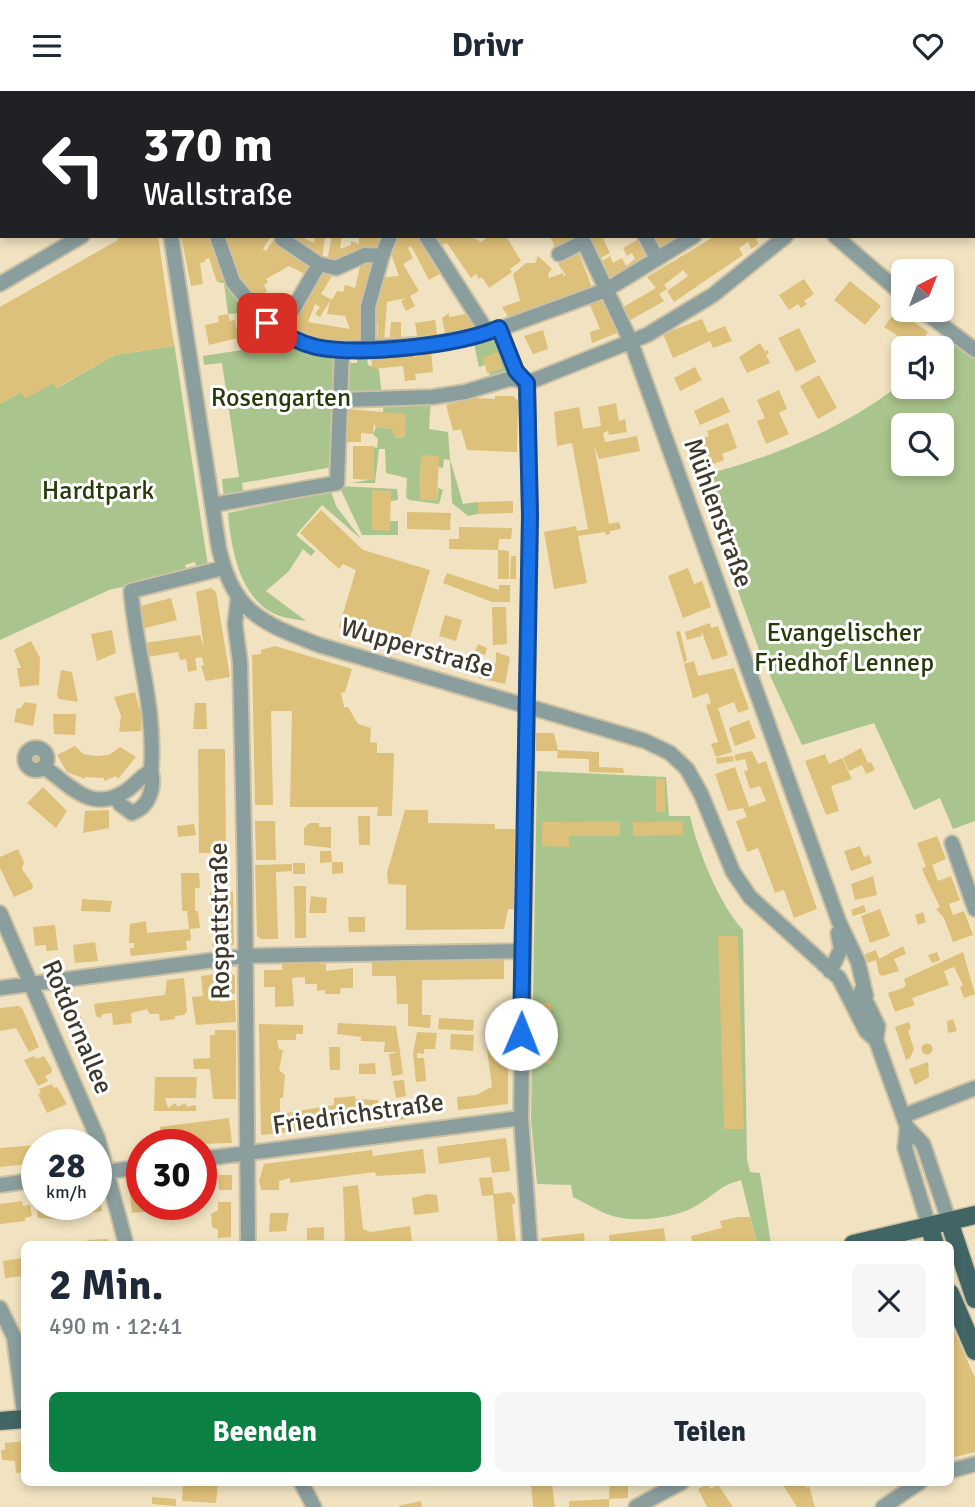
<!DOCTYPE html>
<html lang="de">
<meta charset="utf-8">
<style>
body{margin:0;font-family:Signika,sans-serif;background:#f6f6f7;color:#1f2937;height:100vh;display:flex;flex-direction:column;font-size:26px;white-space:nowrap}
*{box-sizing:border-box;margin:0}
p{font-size:23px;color:#747a83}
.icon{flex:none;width:38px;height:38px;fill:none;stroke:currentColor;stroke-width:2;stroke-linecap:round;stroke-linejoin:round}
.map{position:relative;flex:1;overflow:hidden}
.panel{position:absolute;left:21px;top:1150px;width:933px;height:245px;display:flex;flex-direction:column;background:#fff;border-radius:10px;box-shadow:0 4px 10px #0003}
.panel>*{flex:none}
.guide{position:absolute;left:0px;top:0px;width:976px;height:147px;box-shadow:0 4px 10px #0003;background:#202124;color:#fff;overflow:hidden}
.needle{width:46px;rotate:42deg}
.controls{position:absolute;left:891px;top:168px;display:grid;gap:14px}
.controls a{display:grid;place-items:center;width:63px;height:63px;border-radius:10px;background:#fff;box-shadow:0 4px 10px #0003;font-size:35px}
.speed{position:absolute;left:21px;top:1038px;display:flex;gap:14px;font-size:35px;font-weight:700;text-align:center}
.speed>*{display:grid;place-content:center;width:91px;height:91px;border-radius:50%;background:#fff;box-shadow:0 4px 10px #0003;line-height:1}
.speed small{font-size:18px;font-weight:400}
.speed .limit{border:10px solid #d22;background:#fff;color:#111}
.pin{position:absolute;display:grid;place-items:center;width:60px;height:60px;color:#fff;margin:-30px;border-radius:14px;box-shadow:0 4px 10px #0006}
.me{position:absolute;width:77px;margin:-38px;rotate:1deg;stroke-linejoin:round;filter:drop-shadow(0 0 5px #0008)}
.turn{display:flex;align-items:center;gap:24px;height:147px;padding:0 28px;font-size:32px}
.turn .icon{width:91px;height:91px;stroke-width:2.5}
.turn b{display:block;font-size:49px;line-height:60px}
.round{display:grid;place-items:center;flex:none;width:74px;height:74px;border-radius:10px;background:#f6f6f7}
.overview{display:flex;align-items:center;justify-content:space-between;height:119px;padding:0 28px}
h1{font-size:42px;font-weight:700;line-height:52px}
.primary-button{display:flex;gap:14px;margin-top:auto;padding:14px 28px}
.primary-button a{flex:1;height:80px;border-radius:10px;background:#0b8043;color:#fff;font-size:28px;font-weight:700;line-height:80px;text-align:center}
.primary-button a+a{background:#f6f6f7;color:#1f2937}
header{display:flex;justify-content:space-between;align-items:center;height:91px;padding:0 28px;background:#fff;font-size:32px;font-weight:700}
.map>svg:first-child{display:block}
.green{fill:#a9c48c;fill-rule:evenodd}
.building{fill:#ddc079;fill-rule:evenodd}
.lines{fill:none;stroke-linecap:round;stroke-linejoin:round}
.minor-casing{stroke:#cdc1a3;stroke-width:18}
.major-casing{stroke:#cdc1a3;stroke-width:21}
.minor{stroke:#8b9e9e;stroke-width:14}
.major{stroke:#416465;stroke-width:18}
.route-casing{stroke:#114b97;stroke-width:18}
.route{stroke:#1a73e8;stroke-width:12}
.labels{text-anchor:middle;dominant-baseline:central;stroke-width:6;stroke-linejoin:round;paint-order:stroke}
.park-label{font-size:26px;fill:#263a0a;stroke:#fff}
.street-label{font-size:26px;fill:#3e392b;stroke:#fff}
</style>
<header><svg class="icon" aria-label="menu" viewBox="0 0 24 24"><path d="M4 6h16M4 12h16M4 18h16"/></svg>Drivr<svg class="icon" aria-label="heart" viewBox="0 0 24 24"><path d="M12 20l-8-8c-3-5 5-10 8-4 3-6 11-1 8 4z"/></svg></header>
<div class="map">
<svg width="975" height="1416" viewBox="0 0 975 1416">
<rect width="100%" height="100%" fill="#f1e3c1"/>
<!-- green -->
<path class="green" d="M227 186 249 221 228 223 224 192 217 191Z
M173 245 208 475 197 478 195 471 185 474 187 481 109 499 0 549V313L21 301 53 292 57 297 115 264 174 255Z
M278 245 337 260 333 376 242 392 244 404 224 408 222 388 239 386 222 272 204 274 203 265 274 254Z
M496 246 510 284 491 291 489 281 502 277 498 262 483 267 485 274 479 276 474 253Z
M949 248 975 265V730L953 738 940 707 914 719 874 632 802 654 762 567 697 386C770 367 843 339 903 291V296H942L940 257ZM903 334H942V373H903Z
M366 260 368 274 379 278 382 305 345 306 348 268 349 272H357V264Z
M384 309H431L429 338 448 341 450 368 463 413 478 411V423L468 425 452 412 450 369 444 368 443 377 438 376V365H421L420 408 437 409 438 397 443 399 439 413 409 409 406 406 407 387 386 382 385 358H379L375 392H352L374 388V356L377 357 378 348 373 343 376 336 393 338 395 347 404 346V339L383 321Z
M339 395 397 398 398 409 391 410 390 400H372V439H390V430H398V444H362Z
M331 400 336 415 361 448 322 414 296 444 315 460 311 465 303 458 289 480 266 500 306 530C294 528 280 527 269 520 238 500 231 455 228 422Z
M537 680 666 686 669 725H690C698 760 719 813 743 839L747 1068 750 1081 760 1082 771 1153H757L741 1089C718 1095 713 1106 694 1116 674 1127 635 1132 613 1125 599 1121 586 1112 573 1106L571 1094 537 1093 531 1028Z"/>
<!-- building -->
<path class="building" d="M117 145H158L174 255 115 264 56 297 53 292 25 308 21 301 0 313V216L118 149Z
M181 145H214L227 186 217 191 209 167 205 168V171L200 172 203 193 191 195Z
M221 145H271L263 158 266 160 275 147 314 173 307 184 289 175 266 188 268 191 264 194 267 200 262 205 270 215 261 223 232 177Z
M299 145 314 152V145H325L322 169 295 151Z
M332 145H342L340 158 351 154V150L359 153V147H379V158L338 172 327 169Z
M394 145H425L442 182 429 189 411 155 408 157 413 167 403 173 419 200 410 205 415 215 406 220 401 210 406 207 387 211 384 251H377L378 233 371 232 374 205 383 206 377 204V187L399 185 388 154Z
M429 145H477L474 147 481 151 489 145H506L521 170 510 178 512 181 489 197 482 186 479 188 476 183 471 187 447 152 435 156Z
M550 145H573L577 153 554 163 552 158 555 157Z
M586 145H602L610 162 596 170Z
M649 145H683L657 162Z
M715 145H758L756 148 759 153 751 158 748 151 739 157 743 164 674 211 667 200 688 185 683 179 664 194 667 198 659 203 664 210 627 231 620 218 656 197 647 186Z
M639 148 648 164 637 169 640 175 608 193 597 173 610 165 613 172 622 167 626 175 635 168 632 162 627 165 623 157Z
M578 160 593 199 510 229 502 216 520 210 513 183 526 172H535L538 165 552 178 548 183 549 187 563 182 564 185 566 184 558 173Z
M362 167 376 169 365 253 315 250 288 241 320 178 332 185 321 203 332 209 337 200 343 201 345 194 355 197ZM330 210 327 223 345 225 350 238 308 231 315 213 320 216 315 223 320 226Z
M804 188 814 203 804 210 807 213 801 217 798 213 789 219 779 204Z
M850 190 881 215 865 234 834 209Z
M602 208 617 242 592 252 590 241 600 238 590 214Z
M897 219 928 241 916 257 884 236Z
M449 222V226L471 222 483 240 446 247 442 227Z
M228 223 230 230 235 229 238 247 209 254 205 234 219 231 218 225Z
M702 228 708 242 725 235 732 250 713 257 710 250 673 267 663 243Z
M435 229 438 248 418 250 415 232Z
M391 231H401V246H390Z
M799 237 816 271 796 281 778 247Z
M543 239 548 258 533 263 524 245Z
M760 252 765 260 768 259 769 262 766 264 770 272 747 282 739 266Z
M414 258V266L418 265V261L431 259 433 281 415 283 416 289 405 290 403 275 372 278 371 260Z
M498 261 502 277 487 282 483 267Z
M695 276 702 289 680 300 674 287Z
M819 284 837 317 818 328 800 295Z
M779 299 787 318 779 322 789 343 766 353 757 330 765 327 757 309Z
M495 305H513L518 310 517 361 467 359 461 338 453 340 446 314 474 307 495 308Z
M723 306 730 321 700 334 694 320Z
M616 312 619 330 625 328 627 341 609 344 608 340 603 342 605 351 637 345 640 360 599 368 594 355 609 433 619 431 621 438 610 440V443L606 444 605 441 578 445 587 492 554 498 544 441 576 435 577 440 588 438 572 352 557 355 554 321 579 316 583 338 601 335 598 316Z
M347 318 406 323 405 346 395 347 393 338 376 336 374 333 373 343 361 342V351H347Z
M728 332 737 357 722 363 724 369 702 377 692 352 709 345 707 340Z
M353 355H374V389L353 388Z
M421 364 439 365 437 409H420Z
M372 399 391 400 390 440 372 439Z
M513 410V422L478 423V411Z
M321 419 363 459 430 479 407 557 339 536 356 479 343 473 339 478 300 442Z
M407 421 451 422 450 439 407 438Z
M459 436 512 437 511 448H499L498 459 509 460V488H498V459L449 458V448H459Z
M511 465H516V488H510Z
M688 477 694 493 702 490 711 516 683 527 668 485Z
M447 482 499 499V494H510V511H492L443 492Z
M211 497 216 501 230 586 206 590 201 575 204 574 202 566 195 567 197 579 188 581 186 568 180 569 178 561 147 566 144 552 200 544 204 556 196 501Z
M171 507 177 529 142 538 140 515Z
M492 516H506L507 553 493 554Z
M445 524 462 529 456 550 439 545Z
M710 532 711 537 718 535 728 564 712 569 702 541 701 545 687 549 685 541Z
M112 539 116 562 97 570 91 543Z
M680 540 687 569 684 572 676 541Z
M31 550 40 567 39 594 20 596 17 577H21L14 559Z
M478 553 487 557 485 564 475 561Z
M275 555 352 578 345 601 341 602 344 616H348L358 633 371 637 370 651 377 652V662H394L392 725H377L378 716H290L292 620H271L273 714H255L252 564 261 563V559Z
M496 561 510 566 505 593 479 587 484 569 496 573Z
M694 570 698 585 734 577 749 618 738 622 734 611 718 617 732 661 716 666 711 653 718 651 706 614 711 612 708 602 693 607 684 573Z
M61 579 72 581 78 611 59 608 57 604Z
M135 601 139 617 142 616 141 640 119 641 121 625 114 606Z
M25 611 37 613 33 635 14 631 17 617 20 618Z
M195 612H206L207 638H193Z
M53 623H76L75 644 54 643Z
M749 629 756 647 735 655 729 637Z
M536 642H554L558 659 599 661V676L623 677 624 682 589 681V668L557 667 558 660H536Z
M75 655 83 663 96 665 109 664 120 656 136 666 118 688 116 685 104 690V687L85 686V688L67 681 57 664Z
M861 657 868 672 871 671 875 679 866 683 862 674 849 680 843 667Z
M198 658H225L226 762H199Z
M752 660 758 673 766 670 817 818 794 827 784 799 775 802 758 757 747 761 736 730 747 726 743 717 728 720 715 683 735 676 749 716 766 710 760 695 750 698 744 680 748 679 745 668 736 670 734 664Z
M34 662 40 663 42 669 38 674 32 672 30 667Z
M825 663 829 673 842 667 852 688 831 695 839 720 826 724 805 670Z
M733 665 734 670 717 673 716 667Z
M656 688H665V721H656Z
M43 696 67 720 56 737 27 712Z
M109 719V737L83 742 85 720Z
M405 719H428V732L495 733V738H515L514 818H508L504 838 406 839V794L388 793 387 782Z
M358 725H370V754H359Z
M255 730H275L276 769H256Z
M620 730V745H569V756L542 755V731Z
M683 730V744L633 745V731Z
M310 732H319V736H331V757L304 754V737Z
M194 733 196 744 178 746 177 735Z
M937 745 946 768 932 774 934 779 938 790 951 785 960 809 949 813 951 819 953 824 964 820 973 844 953 851 944 827 936 818 940 816 924 783 922 777 926 776 917 752Z
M860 755 864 766 869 764 872 772 851 780 844 760Z
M18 758 24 771 22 778 33 794 32 798 14 806 0 777V766Z
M320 760H331L332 771 320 772Z
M332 771H343V782L332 783Z
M293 772H305V783H293Z
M292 773V780L276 781 278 848H261L257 845 255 774Z
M181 782H199L200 797H195V820H198L200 837 189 838 187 820H182Z
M873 785 877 804 855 809 851 793Z
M221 795 233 801 234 854 212 855 214 814 210 811V801Z
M294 795H306V847H295Z
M311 805 327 807 326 822H309Z
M82 808 112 810 110 821 81 820Z
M864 814 866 821 853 825 851 819Z
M880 818 890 845 870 852 861 825Z
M923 821 926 831 918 834 915 824Z
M348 826H365V841H349Z
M146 830 147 842 190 838 191 849 186 850 187 859 131 865 130 857H134V852H129L130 833Z
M55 834 58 859 46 860V854L35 855 33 836Z
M718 845H738L744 1038H724Z
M95 851 98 870 75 872 73 854Z
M903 855 906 863 894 868 899 880 882 885 879 883 876 869 868 872 865 863 876 859 879 868Z
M937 861 940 869 932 872 928 864Z
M963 861 975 903 964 907 960 896 963 894 954 876 944 880 949 894 912 907 915 914 895 921 888 902 903 897 906 894 904 888Z
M372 868H504V888L422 889V924H431L430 937 408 935V913H397L396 885H372Z
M282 870 326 873V880L353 877V897H341L340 903H325V899L317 900V893H305V886L292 887 294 915 275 916V896H264V879H282Z
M230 881 235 885V903L220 904V911L235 909 236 931 196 934 192 906 203 905 201 885Z
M184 887 187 920 184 924 175 925V928L160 930 159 923H150L147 918 131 922 132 932 113 934 112 922 103 923 100 927 96 925 94 913 165 904 167 889Z
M538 912H551V972H538Z
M18 915 22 917 39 956 29 961 16 937 0 940V917Z
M65 917 74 920 83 928 86 942 83 949 73 945 71 926Z
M439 927 474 929 473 940 438 938Z
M953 928 957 940 948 942 947 930Z
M909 931 911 937 908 940 914 958 910 967 906 969 895 936Z
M338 932 396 935 400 961 403 983 392 985 389 963 400 961H384L385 951 361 950V946L337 943Z
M259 933 303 934V943H296V949H277L279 958 283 959 279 979 285 984 283 1007H280V1023L334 1014V1007L355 1005V1008L378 1009 379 1027 362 1032 357 1026 353 1027V1030L336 1029 337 1036 261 1044Z
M215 939H236V1008H213L210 978H194L193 968 210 967V944H215Z
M417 941 437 942 435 958H424V963L417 962V967H424L426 990 416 991 413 962Z
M451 943 474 944 473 960 450 958Z
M508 947V1013L458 1019 457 1006 476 1004 492 996 486 950Z
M921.5 958a5.5 5.5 0 1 1 11 0a5.5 5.5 0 1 1-11 0Z
M329 956H340V979H330Z
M34 965 36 968 44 965 52 978 51 982 45 985 48 990 38 995 24 969Z
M928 971 929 986 915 994 909 978Z
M375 972 376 983H359V973Z
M155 986H197L196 1007H165L168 1017 175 1012 178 1016 185 1012 187 1016 196 1014V1020H154Z
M404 989 406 1005 396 1007 393 990Z
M52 993 54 997 57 996 67 1013 47 1022 38 1003 41 1002 39 998Z
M407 1011 409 1027 399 1029 396 1012Z
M229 1027 232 1052 162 1054 160 1036Z
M79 1046 80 1054H53L60 1049Z
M506 1047 510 1080 492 1082 490 1066 439 1073 437 1056Z
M37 1054V1072L0 1076V1057Z
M423 1058 426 1082 376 1085 375 1081 290 1092V1087L279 1090V1099H261L259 1090 264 1073 372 1059 373 1065Z
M218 1084H232V1099H219Z
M492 1086 494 1103 511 1101 515 1108V1113H512L516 1153H498L493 1104 482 1105 479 1087Z
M142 1092V1113H151L152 1120 132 1122 129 1094Z
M358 1094 363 1138 370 1141 410 1135 412 1150 345 1153 343 1096Z
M96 1099H99L102 1120 77 1124 75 1113H96Z
M428 1103 437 1104 439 1121 414 1124 412 1107Z
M22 1110 23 1115 30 1114 32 1125 25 1127V1130L0 1133V1113Z
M218 1111H231V1146L218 1147V1139L212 1136 211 1123 218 1119Z
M36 1113H58L59 1128 38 1127Z
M270 1122H289L286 1140 269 1141Z
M738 1126H750L757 1153H693L691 1145 722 1137 720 1130Z
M324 1136V1149H307V1137Z
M664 1137 666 1153H610L609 1144Z
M584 1142 585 1153H542L541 1147Z
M108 1148 109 1153H88L87 1149Z
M22 1167 24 1185 5 1187 3 1170Z
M950 1230 975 1287V1361L950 1367Z
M24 1350V1381L16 1382 15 1370 2 1369 1 1359H5V1352Z
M183 1391H218L216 1412 182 1410Z
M531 1391H555L552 1394 555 1416H533Z
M610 1391H628V1407L609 1408Z
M781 1391H803L806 1397 809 1395 815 1416H797Z
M708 1393 710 1398 718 1394 733 1416H707L698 1398Z
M152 1406 176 1408V1415L152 1413Z
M609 1408V1416H569V1410Z
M421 1410 422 1416H399L398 1415Z"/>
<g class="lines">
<defs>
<path id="minor" d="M160 0V2
M195 0 196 2
M288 0V2
M399 0V2
M471 0 472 2
M552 0 553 2
M760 0 761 2
M346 2 349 0
M429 2 436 0
M575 2 577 0
M724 2 726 0
M809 2 810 0
M877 2 878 0
M171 145 219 458C234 522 262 532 319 554L645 650 670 662 687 678 701 703 733 781 750 806 839 887 866 940 876 949
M217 145 233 191 267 232 280 241 315 256 342 258 434 253 488 242 606 199 694 145
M426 145 488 242
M581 145 631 251 839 831 858 871 866 905
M645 145 657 168
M835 145 903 204
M282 148 319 173 336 177 365 164 382 165 390 145
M559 163 583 151
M0 193 82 145
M922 219 975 259
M499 237 516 280 527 292 530 424 521 1027 530 1153
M280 241 319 173
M368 258V216L382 165
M340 309 432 306 465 301 512 287 527 292 647 244 713 204 786 145
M212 414 337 392 342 258
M238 507 235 533 240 571 245 789 248 1153
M25 668a11 11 0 1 1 22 0a11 11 0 1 1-22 0Z
M44 676C70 694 91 723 126 700 135 694 141 685 151 680 156 615 136 562 131 500L223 477
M117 706 120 713 132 722C149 716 155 697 151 680
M952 752 975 818
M0 822 98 1048 126 1153
M830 880 841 858 838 842
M0 897 245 865 523 860
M861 900 878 935 876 949 907 1036 905 1057 929 1135
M903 1025 975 997
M907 1036 923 1053 949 1130
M201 1068 521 1027
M96 1082 142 1076
M0 1094 37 1089
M0 1217 14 1246 24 1321
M950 1380 975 1373
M301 1391 314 1416
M636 1416 682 1391
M883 1416 920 1391"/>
<path id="major" d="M949 1130 975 1208
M929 1135 935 1153
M853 1153 975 1124
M950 1202 975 1260
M0 1330 24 1328"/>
</defs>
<!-- minor casing -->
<use href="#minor" class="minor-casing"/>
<!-- major casing -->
<use href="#major" class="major-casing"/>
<!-- minor -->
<use href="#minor" class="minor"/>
<!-- major -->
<use href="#major" class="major"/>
</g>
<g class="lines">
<defs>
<path id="route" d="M267 232C281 242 299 252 316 256 360 265 457 255 499 237L516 280 527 292 530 424 521 943"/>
</defs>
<!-- route casing -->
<use href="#route" class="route-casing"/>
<!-- route -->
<use href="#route" class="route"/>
</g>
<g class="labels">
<!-- park labels -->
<g class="park-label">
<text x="281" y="307">Rosengarten</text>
<text x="98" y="400">Hardtpark</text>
<text x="844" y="542">Evangelischer<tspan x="844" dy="30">Friedhof Lennep</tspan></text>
</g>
<!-- street labels -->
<g class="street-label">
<text transform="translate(718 422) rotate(70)">Mühlenstraße</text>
<text transform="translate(417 557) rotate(16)">Wupperstraße</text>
<text transform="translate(220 830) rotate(-91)">Rospattstraße</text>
<text transform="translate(77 936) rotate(67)">Rotdornallee</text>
<text transform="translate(358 1023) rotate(-8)">Friedrichstraße</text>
</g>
</g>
</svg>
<div class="controls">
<a><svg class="needle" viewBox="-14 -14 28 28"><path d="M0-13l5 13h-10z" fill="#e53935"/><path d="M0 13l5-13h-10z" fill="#747a83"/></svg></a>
<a><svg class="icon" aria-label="sound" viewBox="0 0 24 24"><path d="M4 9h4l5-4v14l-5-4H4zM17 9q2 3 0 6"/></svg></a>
<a><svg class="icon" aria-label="search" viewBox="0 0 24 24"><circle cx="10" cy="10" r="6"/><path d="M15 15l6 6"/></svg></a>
</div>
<div class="speed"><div>28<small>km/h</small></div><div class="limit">30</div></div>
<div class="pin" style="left:267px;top:232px;background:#d93025"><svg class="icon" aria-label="arrive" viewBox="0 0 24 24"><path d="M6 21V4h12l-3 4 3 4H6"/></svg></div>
<svg class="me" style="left:521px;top:943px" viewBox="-20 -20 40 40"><circle r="19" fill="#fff"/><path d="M0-13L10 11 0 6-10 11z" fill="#1a73e8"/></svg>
<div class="guide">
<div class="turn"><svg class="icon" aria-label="left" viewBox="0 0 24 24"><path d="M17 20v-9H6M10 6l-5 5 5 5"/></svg><div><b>370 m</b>Wallstraße</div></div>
</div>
<section class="panel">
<div class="overview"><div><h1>2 Min.</h1><p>490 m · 12:41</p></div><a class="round"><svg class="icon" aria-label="close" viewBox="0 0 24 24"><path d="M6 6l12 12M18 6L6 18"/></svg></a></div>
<div class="primary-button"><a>Beenden</a><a>Teilen</a></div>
</section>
</div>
